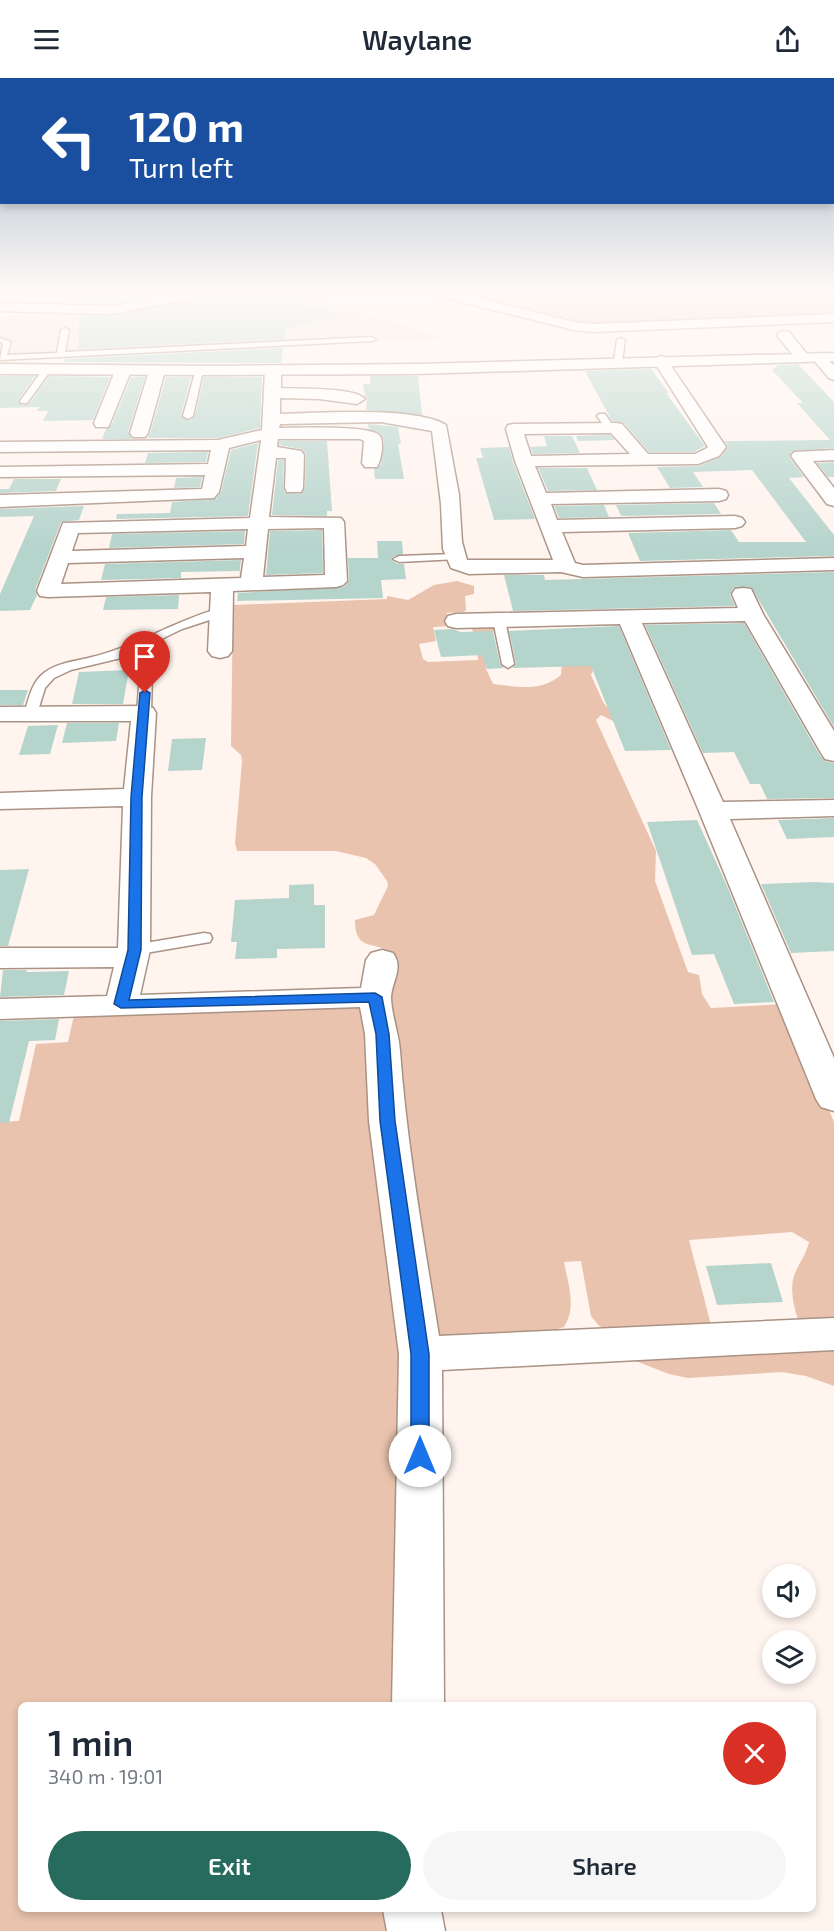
<!DOCTYPE html>
<meta charset="utf-8">
<style>
body{margin:0;font-family:"Exo 2",sans-serif;background:#f6f6f7;color:#1f2937;height:100vh;display:flex;flex-direction:column;font-size:22px;white-space:nowrap}
*{box-sizing:border-box;margin:0}
p{font-size:20px;color:#747a83}
.icon{flex:none;width:33px;height:33px;fill:none;stroke:currentColor;stroke-width:2;stroke-linecap:round;stroke-linejoin:round}
.map{position:relative;flex:1;overflow:hidden}
.details{position:absolute;left:18px;top:1624px;width:798px;height:210px;display:flex;flex-direction:column;background:#fff;border-radius:9px;box-shadow:0 3px 9px #0003}
.details>*{flex:none}
.top-card{position:absolute;left:0px;top:0px;width:834px;height:126px;box-shadow:0 3px 9px #0003;background:#1a4fa0;color:#fff;overflow:hidden}
.tools{position:absolute;left:762px;top:1486px;display:grid;gap:12px}
.tools a{display:grid;place-items:center;width:54px;height:54px;border-radius:50%;background:#fff;box-shadow:0 3px 9px #0003;font-size:30px}
.pin{position:absolute;display:grid;place-items:center;width:51px;height:51px;color:#fff;margin:-62px -26px;border-radius:50% 50% 50% 0;rotate:-45deg;box-shadow:0 0 6px #0007}
.pin .icon{rotate:45deg}
.me{position:absolute;width:66px;margin:-33px;rotate:0deg;stroke-linejoin:round;filter:drop-shadow(0 0 4px #0008)}
.turn{display:flex;align-items:center;gap:21px;height:126px;padding:0 30px;font-size:27px}
.turn .icon{width:78px;height:78px;stroke-width:2.5}
.turn b{display:block;font-size:42px;line-height:51px}
.round{display:grid;place-items:center;flex:none;width:63px;height:63px;border-radius:32px;background:#f6f6f7}
.overview{display:flex;align-items:center;justify-content:space-between;height:102px;padding:0 30px}
h1{font-size:36px;font-weight:600;line-height:45px}
.primary-button{display:flex;gap:12px;margin-top:auto;padding:12px 30px}
.primary-button a{flex:1;height:69px;border-radius:36px;background:#266b5d;color:#fff;font-size:24px;font-weight:600;line-height:69px;text-align:center}
.primary-button a+a{background:#f6f6f7;color:#1f2937}
header{display:flex;justify-content:space-between;align-items:center;height:78px;padding:0 30px;background:#fff;font-size:27px;font-weight:600}
.map>svg:first-child{display:block}
.built{fill:#f3e5dd}
.green{fill:#e9c3ad}
.building{fill:#b5d4cc}
.lines{fill:none;stroke-linecap:round;stroke-linejoin:round}
.lane-casing{stroke:#aa9284;stroke-width:3}
.street-casing{stroke:#aa9284;stroke-width:3}
.secondary-casing{stroke:#aa9284;stroke-width:3}
.lane{fill:#fff;fill-rule:evenodd}
.street{fill:#fff;fill-rule:evenodd}
.secondary{fill:#fff;fill-rule:evenodd}
.route{fill:#1a73e8;stroke:#114b97;stroke-width:1.5}
</style>
<header><svg class="icon" aria-label="menu" viewBox="0 0 24 24"><path d="M4 6h16M4 12h16M4 18h16"/></svg>Waylane<svg class="icon" aria-label="share" viewBox="0 0 24 24"><path d="M12 15V3M7 8l5-5 5 5M5 13v7h14v-7"/></svg></header>
<div class="map">
<svg width="834" height="1853" viewBox="0 0 834 1853">
<rect width="100%" height="100%" fill="#fff4ee"/>
<!-- built -->
<path class="built" d="M273 215H300L446 261 0 282V239L36 234 155 242Z"/>
<!-- green -->
<path class="green" d="M460 215H834V237L614 248 562 244Z
M457 503 474 508V516L465 518 466 532 464 534 446 535 449 538 451 548 433 549 436 563 419 566 423 581 428 584 478 582 475 558 470 547 491 549 494 551 486 591 493 606C518 609 541 614 561 597L562 584 586 583 594 590 591 597 603 624 612 635 615 644 601 637 596 642 656 773 655 803 688 894 699 897 702 916 711 930 785 926 834 1044V1245H799C794 1229 788 1209 796 1193 802 1180 805 1179 809 1164L792 1154 689 1162 710 1243V1245L703 1251 612 1252 599 1248 591 1238 581 1183 564 1184C568 1206 577 1229 564 1249L528 1260 438 1258 389 936 393 877C377 861 355 876 355 842L374 837 388 808 387 803 375 786 366 780 336 773H237L235 765 242 684 241 677 231 668 233 527 387 521V518L408 522 434 507Z
M358 928 364 931 398 1209 406 1627 21 1628V1832H395L400 1853H0V1044L19 1043 36 966 68 964 75 933Z
M834 1268V1308L806 1298 782 1294 688 1300 669 1296 628 1280Z"/>
<!-- building -->
<path class="building" d="M79 215H164L112 226 79 225Z
M209 215H270L345 237 286 250 284 261 79 271V237L112 238 198 221Z
M283 270 281 285 64 284 66 281Z
M798 286 834 324V370L792 373 789 379 804 399 789 400 834 457V478L640 483 628 455 731 452 739 464H806L752 392 693 394 703 409 670 410 657 389 699 388 721 379 728 369 725 363 830 362 797 325H803L772 292 778 287Z
M651 291 669 315H666L705 368 694 374H649L624 345 612 343 585 293Z
M0 298H35L18 322 21 327 29 326 49 298 110 299 93 342 43 343 48 333H37L39 329 0 330Z
M370 298H418L422 337 366 332 367 320 365 318 363 306H370Z
M131 299H145L128 354 132 361H102L106 351 112 346Z
M166 299H191L181 337 189 343 195 338 204 299H262L260 350 218 360H147L150 356Z
M368 346 398 349 401 366H398L404 401H375L374 391 381 387 384 363 381 356 369 351Z
M610 357 615 362 578 363 576 358Z
M544 358H572L580 375 533 376 530 369 547 368Z
M280 363H327L332 433H327V438L272 437 278 382H284L283 410 285 415 301 416 305 410 306 376 301 371 279 367Z
M258 365 248 438 116 441 117 436 170 435 172 424 216 421 221 414 231 372Z
M509 369 513 384 535 441 494 442 476 380H483L480 370Z
M208 374 206 384 145 385 148 375Z
M834 384V399H828L817 385Z
M538 390H587L597 412 548 413Z
M202 399 200 409 174 410 176 400Z
M14 401H61L56 413 0 415V411H9Z
M714 425 721 436 621 438 616 427Z
M604 427 609 439 559 440 554 428Z
M84 428 79 442 61 444 35 512 37 517 30 532 0 533V516L34 438 0 439V431Z
M322 452 323 495 266 497 270 453Z
M245 453 244 466 109 470 112 456Z
M377 463H402L403 476 392 479 391 482 398 486H404L406 501 381 502 383 520 237 523 238 515 344 509 349 503 348 480H378Z
M241 482 239 498V493L181 494V500L101 502 105 486Z
M834 494V649L751 509 733 510 730 517 735 528 513 533 504 497H544L545 502Z
M179 517 178 531 103 532 106 519Z
M744 545 819 676 825 683 834 685V720L767 721 760 706H750L734 674 703 675 645 547Z
M619 548 671 672 625 673 591 588 512 590 516 586 509 553Z
M452 551 461 554 493 553 500 586 504 590 487 591 482 577 441 579 434 552Z
M129 592 123 626H72L79 594Z
M0 612H28L23 627H0Z
M67 645H119L116 663 62 665Z
M58 647 50 676 19 677 28 648Z
M206 660 202 692 168 693 172 661Z
M834 740V759L787 761 778 742Z
M697 742 727 808 774 924 734 926 714 876 692 877 647 744Z
M29 791 8 868H0V792Z
M814 804 834 805V873L791 875 761 806Z
M314 806V827H325V870L277 871V880L235 881 237 864H231L235 822 289 820V807Z
M3 892H27L26 894 69 893 64 917 0 919Z
M59 941 55 962 29 963 9 1045 0 1044V943Z
M771 1185 783 1224 717 1227 706 1188Z"/>
<g class="lines">
<defs>
<path id="lane" d="M65 250 69 252 65 274 372 259 376 261 372 263 0 282 3 265 0 264V260L11 264 7 277 57 275 61 252Z
M621 260 625 262 622 283 618 285 614 283 617 262Z
M44 290 51 292 27 325H21L20 323Z
M196 291 203 293 193 338 188 341 183 338Z
M599 336H605L614 349 612 351H606L597 338Z
M454 476 460 479 458 481 399 484 393 481 399 478Z
M221 530 227 534 225 537 182 551 125 579 71 592 54 600 45 610 36 639 31 640 24 636C29 621 31 605 44 595 56 585 77 583 92 579 137 568 176 542 221 530Z
M499 538 505 542 514 586 508 590 502 586 493 542Z
M146 591 152 595 151 635 144 639 137 635 140 595Z
M204 855 210 856 212 860 210 864 134 877 128 876 125 872 128 868 134 867Z"/>
<path id="street" d="M178 215H205L198 219 112 236 0 233V225L112 228Z
M435 215H458L574 244 593 246 834 236V244L593 254 574 252 437 218Z
M784 253 789 254 807 276 809 279 807 282H797L779 260 777 257 779 254Z
M818 275 823 276 834 288V302L829 300 811 279Z
M660 278 665 279 726 369 719 378 698 386 535 388 546 415 719 411 726 413 728 417 726 421 719 423 551 426 557 442 735 438 742 440 745 444 742 448 735 450 562 454 575 485 583 487 834 480V492L583 499 561 494 469 496 451 490 443 471 441 426 432 353 381 344 280 346 279 350C297 350 368 347 379 357 385 362 381 383 377 389H365L362 385 364 363 360 361H278L277 369 301 373 304 377 303 410 301 414H287L285 410 286 380H276L269 439 341 440 344 444 347 503 343 507 336 509 233 513 232 573 228 578 220 580 212 578 208 573 211 514 48 519 40 518 37 513 63 445 250 440 261 362 229 370 219 414 214 420 0 429V417L202 411 205 397 0 399V389L208 386 211 372 0 374V364L218 362 262 352 265 292 273 287 281 292V310C297 311 355 309 365 321L357 326 319 321 280 320V336C318 335 416 328 446 347L459 417 462 464 467 482H553L515 383 506 351 508 347 514 346 616 345 622 346 648 376H695L707 370 708 369 653 282ZM611 355 630 376 531 378 524 356ZM324 450 325 497 263 499 268 451ZM248 451 246 468 72 473 78 455ZM244 480 241 500 61 506 68 485Z
M123 288 131 293 110 345 108 349H96L94 345 115 293Z
M157 288 165 293 148 355 145 359H133L130 355 149 293Z
M834 372V382L813 383 834 410V428L827 426 791 378 794 374Z
M743 510 751 511 763 536 834 653V683L825 681 821 675 745 543 642 545 723 724 834 722V738L730 741 834 980V1033L821 1029 816 1021 699 733 620 546 456 550 448 548 445 543 448 538 456 536 738 530 732 516 735 511Z
M144 628 153 630 156 635 151 719 150 872 140 917 361 910 366 882 371 875 382 872 393 875C404 890 392 903 391 919 391 935 399 956 400 973 407 1069 424 1163 439 1258L834 1240V1272L442 1292 444 1628H392L399 1276 369 1043 365 956 360 929 0 941V921L107 918 114 889 0 890V870H118L123 728 0 731V715L124 711 131 643H0V629Z
M383 1832H441L445 1853H387Z"/>
<path id="secondary" d="M834 275V283L417 296 208 297 0 296V286L208 288 417 286Z"/>
</defs>
<!-- lane casing -->
<use href="#lane" class="lane-casing"/>
<!-- street casing -->
<use href="#street" class="street-casing"/>
<!-- secondary casing -->
<use href="#secondary" class="secondary-casing"/>
<!-- lane -->
<use href="#lane" class="lane"/>
<!-- street -->
<use href="#street" class="street"/>
<!-- secondary -->
<use href="#secondary" class="secondary"/>
</g>
<!-- sky -->
<linearGradient id="sky" x2="0" y2="1"><stop stop-color="#97a9bf"/><stop offset="0.45" stop-color="#fffaf7"/><stop offset="1" stop-color="#fffaf7" stop-opacity="0"/></linearGradient>
<rect width="834" height="474" fill="url(#sky)"/>
<!-- route -->
<path class="route" d="M145 612 150 615 142 719 141 872 129 922 375 915 382 919 389 956 395 1043 429 1276V1378L427 1383 420 1385 413 1383 411 1378V1276L380 1043 376 956 369 924 121 930 114 926 128 872 131 719 140 615Z"/>
</svg>
<div class="tools">
<a><svg class="icon" aria-label="sound" viewBox="0 0 24 24"><path d="M4 9h4l5-4v14l-5-4H4zM17 9q2 3 0 6"/></svg></a>
<a><svg class="icon" aria-label="layers" viewBox="0 0 24 24"><path d="M12 4l9 5-9 5-9-5zM3 14l9 5 9-5"/></svg></a>
</div>
<div class="pin" style="left:145px;top:615px;background:#d93025"><svg class="icon" aria-label="arrive" viewBox="0 0 24 24"><path d="M6 21V4h12l-3 4 3 4H6"/></svg></div>
<svg class="me" style="left:420px;top:1378px" viewBox="-20 -20 40 40"><circle r="19" fill="#fff"/><path d="M0-13L10 11 0 6-10 11z" fill="#1a73e8"/></svg>
<div class="top-card">
<div class="turn"><svg class="icon" aria-label="left" viewBox="0 0 24 24"><path d="M17 20v-9H6M10 6l-5 5 5 5"/></svg><div><b>120 m</b>Turn left</div></div>
</div>
<section class="details">
<div class="overview"><div><h1>1 min</h1><p>340 m · 19:01</p></div><a class="round" style="background:#d93025;color:#fff"><svg class="icon" aria-label="close" viewBox="0 0 24 24"><path d="M6 6l12 12M18 6L6 18"/></svg></a></div>
<div class="primary-button"><a>Exit</a><a>Share</a></div>
</section>
</div>
